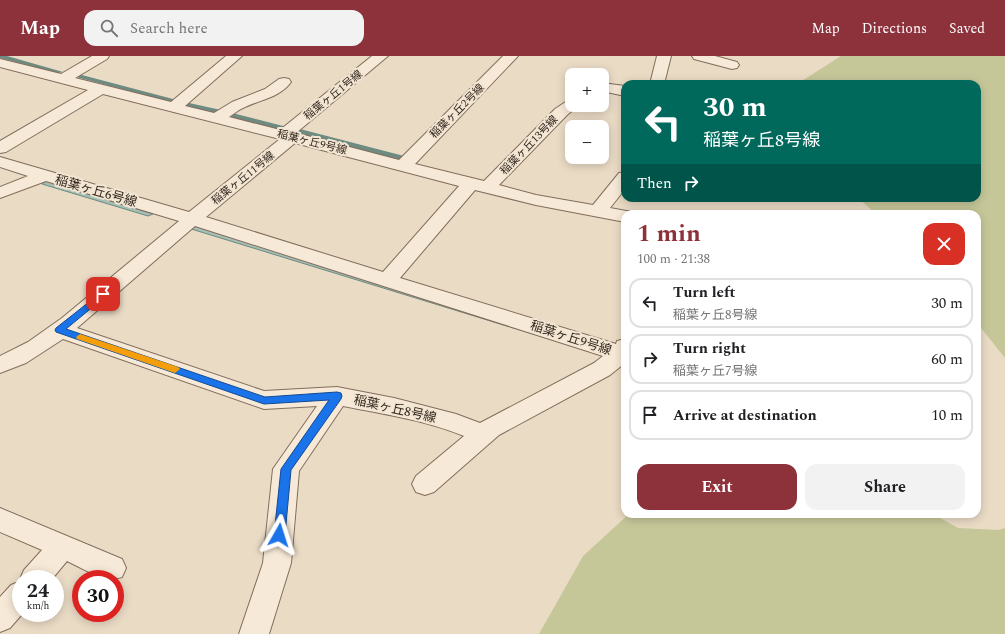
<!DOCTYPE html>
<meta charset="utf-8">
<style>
body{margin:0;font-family:Spectral,"Noto Sans JP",serif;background:#f2f2f2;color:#202124;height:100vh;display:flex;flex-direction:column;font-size:15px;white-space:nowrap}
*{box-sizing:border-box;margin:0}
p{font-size:13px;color:#757577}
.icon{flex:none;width:22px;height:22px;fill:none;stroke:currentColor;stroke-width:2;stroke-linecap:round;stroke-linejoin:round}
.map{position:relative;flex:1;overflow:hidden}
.drawer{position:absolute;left:621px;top:154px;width:360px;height:308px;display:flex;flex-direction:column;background:#fff;border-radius:12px;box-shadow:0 2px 10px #0003}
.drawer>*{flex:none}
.banner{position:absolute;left:621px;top:24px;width:360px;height:122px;border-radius:12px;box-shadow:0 2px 10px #0003;background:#00695c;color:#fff;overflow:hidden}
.buttons{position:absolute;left:565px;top:12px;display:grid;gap:8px}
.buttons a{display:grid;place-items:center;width:44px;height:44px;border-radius:8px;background:#fff;box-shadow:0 2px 10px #0003;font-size:20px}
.speed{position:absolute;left:12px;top:514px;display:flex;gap:8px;font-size:20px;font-weight:700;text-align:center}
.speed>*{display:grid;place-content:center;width:52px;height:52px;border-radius:50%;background:#fff;box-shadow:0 2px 10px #0003;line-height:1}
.speed small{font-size:10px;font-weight:400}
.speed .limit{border:6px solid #d22;background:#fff;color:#111}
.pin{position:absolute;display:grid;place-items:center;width:34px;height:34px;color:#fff;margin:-17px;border-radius:8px;box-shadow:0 2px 6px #0006}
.me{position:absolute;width:44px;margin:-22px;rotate:6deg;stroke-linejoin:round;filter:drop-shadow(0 0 3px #0008)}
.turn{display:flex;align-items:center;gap:14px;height:84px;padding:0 16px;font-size:18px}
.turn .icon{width:52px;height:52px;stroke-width:2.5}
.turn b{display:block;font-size:28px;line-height:34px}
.then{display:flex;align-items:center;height:38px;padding:0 16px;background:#0003;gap:8px;font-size:15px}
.round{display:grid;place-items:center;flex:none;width:42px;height:42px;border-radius:12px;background:#f2f2f2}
.head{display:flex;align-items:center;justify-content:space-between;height:68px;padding:0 16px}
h1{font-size:24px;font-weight:700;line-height:30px;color:#8d323b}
.cta{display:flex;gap:8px;margin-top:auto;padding:8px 16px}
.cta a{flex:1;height:46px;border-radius:12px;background:#8d323b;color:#fff;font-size:16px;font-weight:700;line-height:46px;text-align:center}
.cta a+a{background:#f2f2f2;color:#202124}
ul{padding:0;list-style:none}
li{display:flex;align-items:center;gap:12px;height:50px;margin:0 8px 6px;padding:0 8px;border:2px solid #e0e0e0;border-radius:12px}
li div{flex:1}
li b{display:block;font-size:15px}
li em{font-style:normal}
header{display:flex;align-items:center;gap:24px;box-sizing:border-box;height:56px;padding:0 20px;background:#8d323b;color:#fff}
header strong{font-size:19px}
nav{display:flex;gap:22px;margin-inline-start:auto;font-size:14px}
.search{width:280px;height:36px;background:#f2f2f2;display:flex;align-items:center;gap:10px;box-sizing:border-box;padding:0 14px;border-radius:12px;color:#757577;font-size:15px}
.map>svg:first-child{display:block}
.green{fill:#c6c799}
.water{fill:#a6beb4;stroke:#6e8b81}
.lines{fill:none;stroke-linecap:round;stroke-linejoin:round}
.stream{fill:#6e8b81;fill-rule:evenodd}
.minor-casing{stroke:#836d5c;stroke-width:2}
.minor{fill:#f6e9d7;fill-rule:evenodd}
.route{fill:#1a73e8;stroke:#114b97}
.slow{fill:#f59e0b}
.labels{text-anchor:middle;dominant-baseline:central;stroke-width:4;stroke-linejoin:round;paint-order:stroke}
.far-street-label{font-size:11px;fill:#34271f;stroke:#f2e6d3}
.street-label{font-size:13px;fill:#34271f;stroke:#f2e6d3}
</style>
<header>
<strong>Map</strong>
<div class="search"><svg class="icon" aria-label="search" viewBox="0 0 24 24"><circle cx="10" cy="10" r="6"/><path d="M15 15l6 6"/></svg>Search here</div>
<nav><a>Map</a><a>Directions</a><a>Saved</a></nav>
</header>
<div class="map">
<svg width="1005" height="578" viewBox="0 0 1005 578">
<rect width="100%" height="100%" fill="#eadbc5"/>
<!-- green -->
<path class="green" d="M841 0H1005V302L977 267V158H876L858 142H977V28H797Z
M629 458H933L958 472 999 474 1005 472V578H539L583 500Z"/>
<!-- water -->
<path class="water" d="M46 125 153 158 148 160 42 128Z
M191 169 589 292 588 295 188 172Z"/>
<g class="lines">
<!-- stream -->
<path class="stream" d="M0 0H7L63 16 58 17 0 2Z
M78 18 173 43 174 44 171 46 76 21V19Z
M189 47 221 54 222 56 218 58 187 50V48Z
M226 57H232L283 70 284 72 283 74H277L226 61Z
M294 73H300L404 100 405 102 404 104H398L294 77Z"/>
<defs>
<path id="minor" d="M92 0H109L107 3 75 22 171 46 226 0H242L185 50 214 57 232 46 265 33 279 23 284 22 289 23 291 26C281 41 259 44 243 52 238 54 234 58 229 61L280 74 372 0H388L296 77 399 104 503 0H518L415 108 484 125 555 53 567 45 572 43V49H579L567 59 499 129 536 139 593 149 619 117 625 116V133L610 152 632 156 633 158H625V166L536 149 475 134 400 222 616 288 617 285 625 283V307L610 319 499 379 434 436 425 439 416 436 412 428 416 420 464 380C425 364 383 358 343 350L299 415 291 507 269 578H239L263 507 273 413 317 350 264 353 63 283 26 307 0 317V300L28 286 62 262 179 165 46 125 0 142V131L28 120 0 111V101L189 156 280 83 103 38 6 96 0 97V85L88 34 0 11V3L61 18ZM295 87 459 130 383 216 206 161ZM195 170 603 300 594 307 480 367 456 358 394 342 337 331 264 335 77 272Z
M657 0H671L664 28H650Z
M692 0H715L737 6 739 9 737 12 732 13 694 3Z
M602 27 625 30V40L602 35Z
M0 452 122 503 126 512 122 521C105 527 84 513 67 505L52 523H21V557H23L10 572 0 576V541L11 529 21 525 20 523 24 514 42 494 0 476Z"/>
</defs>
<!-- minor casing -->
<use href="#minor" class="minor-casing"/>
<!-- minor -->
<use href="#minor" class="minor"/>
</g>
<!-- route -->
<path class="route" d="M103 235 106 236 107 238 106 240 66 273 265 341 337 336 341 337 342 340 341 343 291 414 285 479 283 482 279 484 275 482 274 479 281 413 329 344 264 348 56 276 55 274 56 272Z"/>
<!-- slow -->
<path class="slow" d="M80 278 178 311 180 313 175 317 77 283 76 281Z"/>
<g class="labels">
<!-- far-street labels -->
<g class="far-street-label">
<text transform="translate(333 39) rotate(-39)">稲葉ヶ丘1号線</text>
<text transform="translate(457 55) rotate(-45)">稲葉ヶ丘2号線</text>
<text transform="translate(312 86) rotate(14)">稲葉ヶ丘9号線</text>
<text transform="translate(529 89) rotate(-46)">稲葉ヶ丘13号線</text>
<text transform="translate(243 122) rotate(-39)">稲葉ヶ丘11号線</text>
</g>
<!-- street labels -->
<g class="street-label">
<text transform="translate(96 135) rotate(16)">稲葉ヶ丘6号線</text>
<text transform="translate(571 282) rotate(18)">稲葉ヶ丘9号線</text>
<text transform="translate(395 353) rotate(13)">稲葉ヶ丘8号線</text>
</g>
</g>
</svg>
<div class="buttons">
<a>+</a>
<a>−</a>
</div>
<div class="speed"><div>24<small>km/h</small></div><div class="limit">30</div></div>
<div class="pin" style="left:103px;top:238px;background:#d93025"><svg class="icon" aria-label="arrive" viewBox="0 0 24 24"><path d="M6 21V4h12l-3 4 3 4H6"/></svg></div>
<svg class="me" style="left:279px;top:479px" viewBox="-20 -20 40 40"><path d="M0-17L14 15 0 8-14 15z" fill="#1a73e8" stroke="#fff" stroke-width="4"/></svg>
<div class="banner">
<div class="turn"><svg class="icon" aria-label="left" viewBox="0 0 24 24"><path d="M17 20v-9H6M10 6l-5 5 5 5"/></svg><div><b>30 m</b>稲葉ヶ丘8号線</div></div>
<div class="then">Then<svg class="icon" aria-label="right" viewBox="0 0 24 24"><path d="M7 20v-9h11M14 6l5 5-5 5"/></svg></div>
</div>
<section class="drawer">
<div class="head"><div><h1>1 min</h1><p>100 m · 21:38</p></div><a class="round" style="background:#d93025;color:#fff"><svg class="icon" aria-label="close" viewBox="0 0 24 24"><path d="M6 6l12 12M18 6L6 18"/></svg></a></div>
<ul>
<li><svg class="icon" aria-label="left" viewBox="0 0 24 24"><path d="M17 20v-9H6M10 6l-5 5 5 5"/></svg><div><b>Turn left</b><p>稲葉ヶ丘8号線</p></div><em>30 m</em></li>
<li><svg class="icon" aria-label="right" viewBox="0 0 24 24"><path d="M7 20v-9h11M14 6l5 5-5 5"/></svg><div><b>Turn right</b><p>稲葉ヶ丘7号線</p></div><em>60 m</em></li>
<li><svg class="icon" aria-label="arrive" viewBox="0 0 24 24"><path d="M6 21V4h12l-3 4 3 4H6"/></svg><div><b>Arrive at destination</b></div><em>10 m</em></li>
</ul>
<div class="cta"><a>Exit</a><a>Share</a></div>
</section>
</div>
